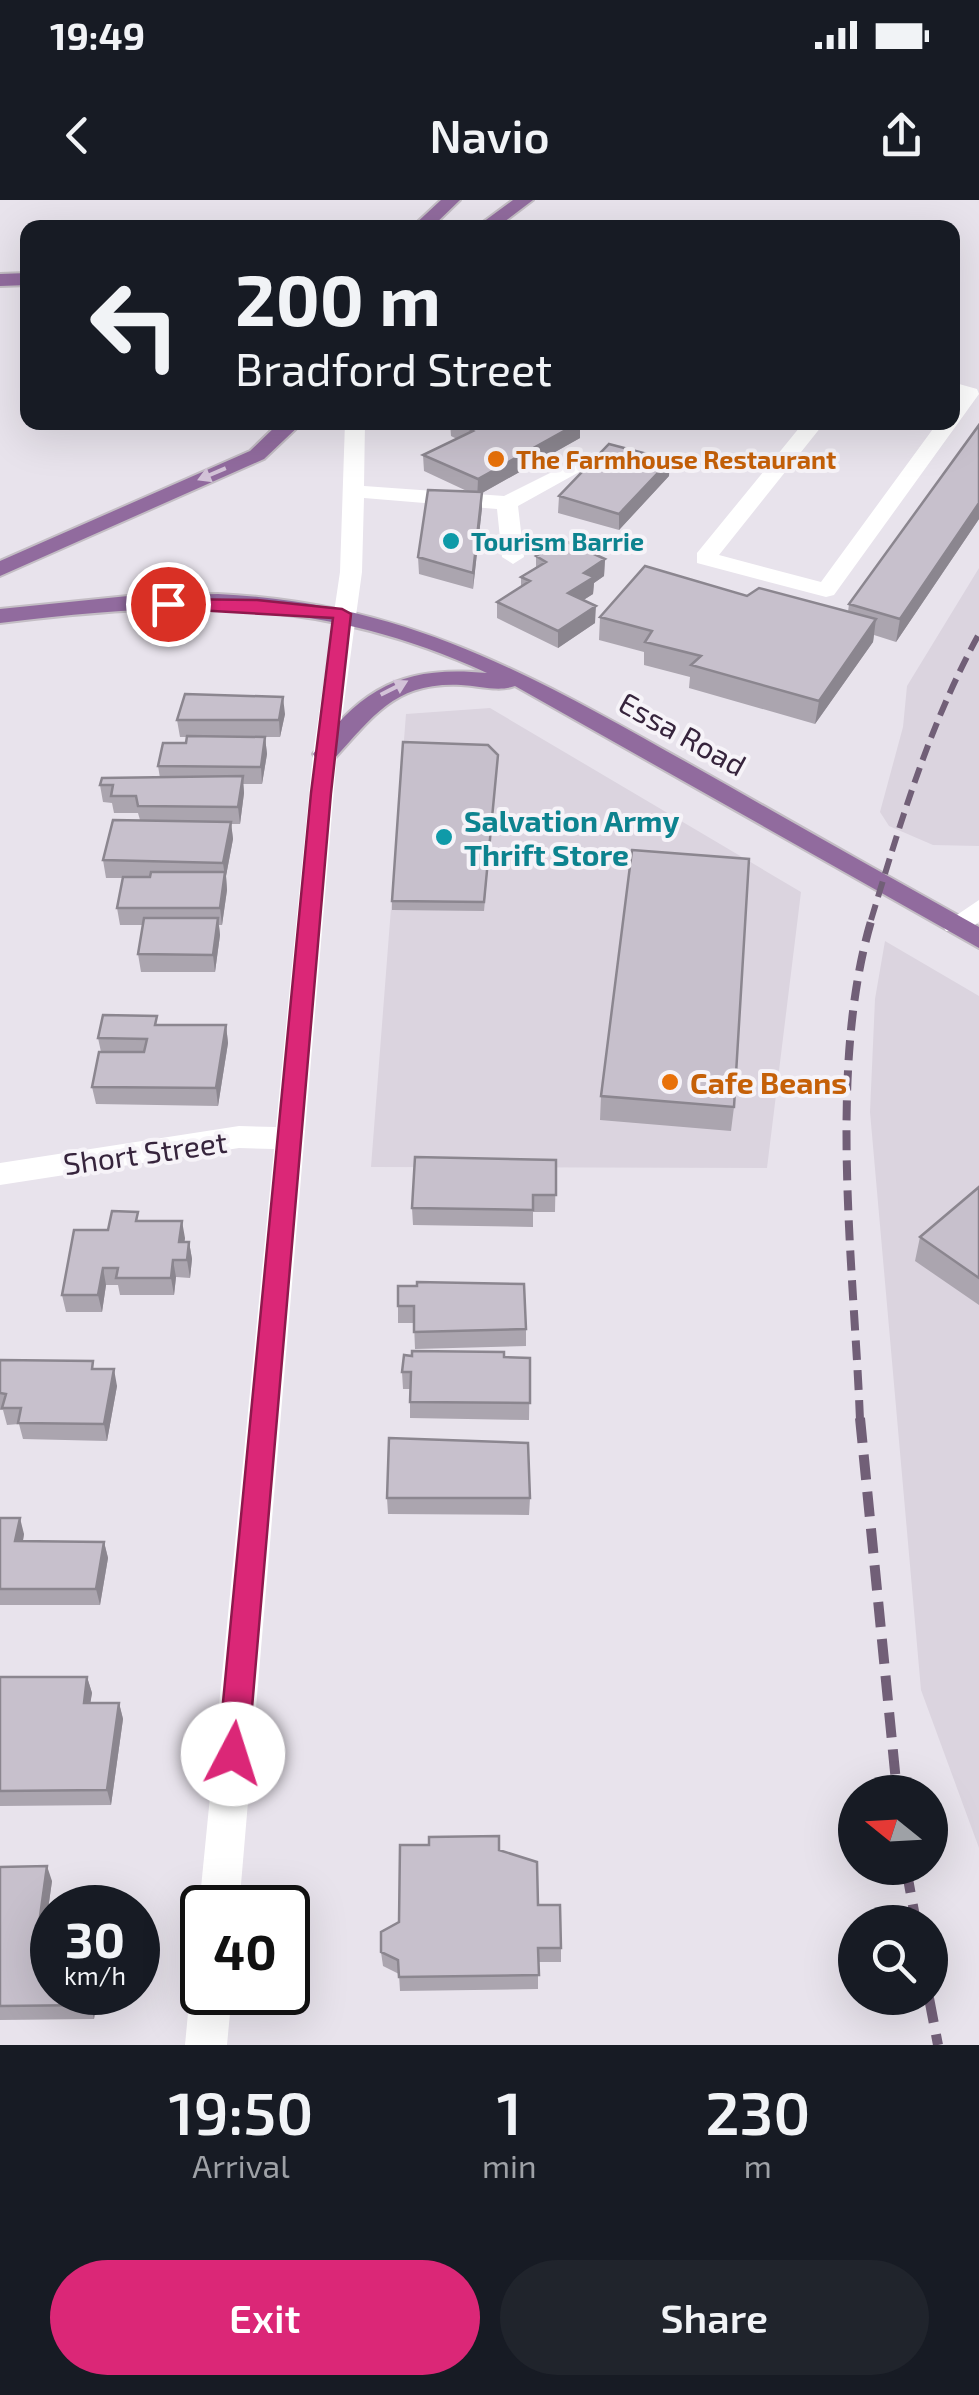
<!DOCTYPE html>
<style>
body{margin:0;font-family:"Exo 2",sans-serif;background:#20242c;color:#f1f3f6;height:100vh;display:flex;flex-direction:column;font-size:38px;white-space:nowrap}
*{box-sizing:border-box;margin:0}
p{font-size:32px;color:#9ea1a6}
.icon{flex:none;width:55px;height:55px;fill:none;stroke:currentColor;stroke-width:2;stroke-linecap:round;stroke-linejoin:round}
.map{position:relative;height:1845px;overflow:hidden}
.sheet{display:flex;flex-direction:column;background:#171b24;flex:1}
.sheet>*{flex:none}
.banner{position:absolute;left:20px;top:20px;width:940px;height:210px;border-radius:20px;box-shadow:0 10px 40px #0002;background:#171b24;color:#f1f3f6;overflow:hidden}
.needle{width:65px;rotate:288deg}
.fabs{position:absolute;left:838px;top:1575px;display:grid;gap:20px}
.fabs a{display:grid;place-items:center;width:110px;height:110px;border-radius:50%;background:#171b24;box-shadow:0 10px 40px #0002;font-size:50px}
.speed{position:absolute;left:30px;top:1685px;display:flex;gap:20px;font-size:50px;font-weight:700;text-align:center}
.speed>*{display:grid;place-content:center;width:130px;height:130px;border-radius:50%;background:#171b24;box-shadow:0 10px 40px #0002;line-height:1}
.speed small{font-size:25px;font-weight:400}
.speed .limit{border:5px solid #111;border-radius:15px;background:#fff;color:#111}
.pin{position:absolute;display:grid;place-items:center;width:85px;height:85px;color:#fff;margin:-42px;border:5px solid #fff;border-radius:50%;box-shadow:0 2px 10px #0007}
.me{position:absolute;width:110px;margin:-55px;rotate:5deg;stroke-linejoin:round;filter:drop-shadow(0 0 8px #0008)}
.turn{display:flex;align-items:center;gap:35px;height:210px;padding:0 50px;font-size:45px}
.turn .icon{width:130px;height:130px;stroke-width:2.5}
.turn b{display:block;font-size:70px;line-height:85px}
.eta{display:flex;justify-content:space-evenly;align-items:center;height:170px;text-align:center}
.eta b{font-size:60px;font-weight:600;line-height:70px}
.action{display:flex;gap:20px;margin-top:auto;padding:20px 50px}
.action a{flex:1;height:115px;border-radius:60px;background:#db2777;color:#fff;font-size:40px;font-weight:600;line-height:115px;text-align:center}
.action a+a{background:#20242c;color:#f1f3f6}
.status{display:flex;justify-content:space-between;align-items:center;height:70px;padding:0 50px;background:#171b24;direction:ltr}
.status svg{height:28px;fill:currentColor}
header{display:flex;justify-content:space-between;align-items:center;height:130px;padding:0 50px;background:#171b24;font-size:45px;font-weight:600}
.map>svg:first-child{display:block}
.built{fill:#dbd4df}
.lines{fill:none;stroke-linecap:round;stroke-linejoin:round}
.major-casing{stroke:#c3bdc4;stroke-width:4}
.minor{fill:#fff;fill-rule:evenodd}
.major{fill:#916b9e;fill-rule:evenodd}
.rail-far2{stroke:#715f77;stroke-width:6;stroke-dasharray:16 8;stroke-linecap:butt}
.rail-far1{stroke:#715f77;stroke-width:8;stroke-dasharray:20 10;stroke-linecap:butt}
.rail{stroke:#715f77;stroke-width:10;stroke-dasharray:25 12;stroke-linecap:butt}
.wall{fill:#aba5af}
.shaded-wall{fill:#8b868f}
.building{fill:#c7c0cc;stroke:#8b868f;stroke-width:2.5}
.oneway{fill:#d3c3d8}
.route{fill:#db2777;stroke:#8e194d;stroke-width:2.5}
.food-dot{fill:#e8710a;stroke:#f6f3f8;stroke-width:4}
.culture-dot{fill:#0f9aa8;stroke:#f6f3f8;stroke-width:4}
.labels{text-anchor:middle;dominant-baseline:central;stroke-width:8;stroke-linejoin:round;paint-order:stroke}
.far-food-label{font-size:25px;font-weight:bold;fill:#c56008;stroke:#f6f3f8;text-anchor:start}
.far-culture-label{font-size:25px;font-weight:bold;fill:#0d838f;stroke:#f6f3f8;text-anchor:start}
.street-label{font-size:30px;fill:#36243c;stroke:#f6f3f8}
.culture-label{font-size:30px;font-weight:bold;fill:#0d838f;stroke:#f6f3f8;text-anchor:start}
.food-label{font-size:30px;font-weight:bold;fill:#c56008;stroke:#f6f3f8;text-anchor:start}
</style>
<div class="status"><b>19:49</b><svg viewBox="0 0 49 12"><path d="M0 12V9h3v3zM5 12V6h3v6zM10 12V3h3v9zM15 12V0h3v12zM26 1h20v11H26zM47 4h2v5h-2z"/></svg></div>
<header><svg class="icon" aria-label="back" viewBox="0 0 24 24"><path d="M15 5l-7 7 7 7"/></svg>Navio<svg class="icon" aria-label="share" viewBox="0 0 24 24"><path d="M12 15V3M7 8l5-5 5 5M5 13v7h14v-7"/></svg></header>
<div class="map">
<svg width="979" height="1845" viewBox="0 0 979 1845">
<rect width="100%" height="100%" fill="#e8e3ec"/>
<!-- built -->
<path class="built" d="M979 368V646L933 645 889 626 880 612 903 527 907 486Z
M490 508 801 692 767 968 371 967 406 514Z
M885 741 979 796V1648L921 1490 870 912 875 799Z"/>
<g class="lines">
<defs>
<path id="major" d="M441 0H460L431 28H411Z
M513 0H533L496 28H475Z
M28 73V85L0 86V74Z
M280 222H303L264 259 0 376V361L250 251Z
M218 394C409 403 533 476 695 567 790 621 884 674 979 727V748L515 486C499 492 479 486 461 485 396 482 375 514 334 559H316L313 554C362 487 404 465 487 473 319 396 179 401 0 423V409L128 396Z"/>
</defs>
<!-- major casing -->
<use href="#major" class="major-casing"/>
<!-- minor -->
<path class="minor" d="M952 182 977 189 979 194 834 395 826 397 697 363V353L804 222H825L719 355 821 382 938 222H952V203L958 196 952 194Z
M345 222H365L364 286 504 296 572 262H586L590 266 518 306 524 357 513 364 502 357 497 309 364 298 362 372 337 554 239 1708H202V1717L199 1708 274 949 239 948 0 985V963L239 926 276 927 313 554 340 372Z
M979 700V722L966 731H946L942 725Z
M202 1775V1792H232L227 1845H185L190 1792 196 1777Z"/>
<!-- major -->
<use href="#major" class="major"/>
<!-- rail-far2 -->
<path class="rail-far2" d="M871 720C901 621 929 525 979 434"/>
<!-- rail-far1 -->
<path class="rail-far1" d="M860 1220C854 1065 827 867 872 718"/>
<!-- rail -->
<path class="rail" d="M860 1218 897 1592
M906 1668 916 1722
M929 1798 938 1845"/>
</g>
<!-- wall -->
<path class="wall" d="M450 222H580V238L482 293V308L473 389 419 374 418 357 469 292 424 271 423 255 457 239 451 236Z
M979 225V319L896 442 874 435 873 442 815 524 689 488 690 477 644 465V452L599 440 600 417 747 396 848 412 849 404Z
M669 276 619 330 558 313 559 296Z
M536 356 605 359 604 376 594 383 593 394 583 400 595 423 558 448 497 418V402L521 386V377L536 368Z
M285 514 280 537H265L267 554 262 584H243L244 593 240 624H231L233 639 226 676 227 690 222 725H219L220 735 215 772H141L138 754 143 725H120L117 708 123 678H106L103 660 140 620 138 613H114L112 603 103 602 100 585 160 578 158 566 186 543 187 537H180L177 520Z
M498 555 484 711 392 710V701Z
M158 825H226L228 843 218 906 96 904 92 887 101 852 98 838Z
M601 896 734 907 731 931 600 920Z
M556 960 555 1012H533V1027L413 1025 412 1008Z
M979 987V1105L915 1061 920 1037Z
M140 1021 185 1038 184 1042H189L192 1059 190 1078 176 1077 174 1095H120L118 1085H106L102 1112H66L62 1095 108 1030Z
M398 1086 526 1129V1146L415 1149 414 1123H398Z
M504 1157 530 1158 529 1220 410 1218V1189H403L402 1172Z
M0 1160 95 1169 117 1186 107 1241 23 1239 19 1224 7 1225 3 1210H0Z
M387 1298H530L529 1315 388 1314Z
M0 1318 24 1334 23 1341 104 1342 108 1358 100 1405H0Z
M0 1477H87L92 1493 90 1503H119L123 1519 111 1605 0 1606Z
M499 1650 538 1705 561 1748V1762H538V1789L400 1791 399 1774 383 1766 381 1752 399 1722Z
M0 1667 52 1681 45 1731 52 1792H98L94 1819 0 1820Z"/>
<!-- shaded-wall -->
<path class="shaded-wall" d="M580 222V238L482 293V308L473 389 478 279Z
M670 260 669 276 619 330V314Z
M979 303V319L896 442 900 419Z
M605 359 604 376 594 383 593 394 568 410V393L584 373Z
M596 406 595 423 558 448V431Z
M876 419 873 442 815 524 819 501Z
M283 497 285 514 280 537 279 520Z
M265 537 267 554 262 584 261 567Z
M243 576 244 593 240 624 238 607Z
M231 622 233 639 226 676 227 690 222 725 220 708 225 677 223 663Z
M218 718 220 735 215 772 213 755Z
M226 825 228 843 218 906 216 888Z
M182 1021 185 1038 182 1059 179 1042Z
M189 1042 192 1059 190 1078 187 1060Z
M173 1060 176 1077 174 1095 171 1078Z
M103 1068 106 1085 102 1112 98 1095Z
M114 1169 117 1186 107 1241 104 1224Z
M20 1318 24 1334 20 1357 15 1341Z
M104 1342 108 1358 100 1405 96 1389Z
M87 1477 92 1493 88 1518 84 1503Z
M119 1503 123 1519 111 1605 107 1590Z
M47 1666 52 1681 43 1745 38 1731Z
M91 1792H98L94 1819 90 1805Z"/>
<!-- building -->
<path class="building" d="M456 222H580L478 279 423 255 473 231Z
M979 225V303L900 419 849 404Z
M609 244 670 260 619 314 559 296Z
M428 290 482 292 473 373 418 357Z
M563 340 605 359 584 373 594 377 568 393 596 406 558 431 497 402 530 381 521 377 546 362 536 356Z
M645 366 747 396 759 388 876 419 819 501 691 465 701 456 645 442 652 431 600 417Z
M185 494 283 497 279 520H177Z
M187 536 265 537 261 567 158 566 163 543H186Z
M403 542 488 545 498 555 484 702 392 701Z
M243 576 238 607 138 606 136 596H111L113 585H100L102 578Z
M113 620 231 622 223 663 103 660Z
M632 650 749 659 734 907 601 896Z
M151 672H225L220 708H117L123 677H150Z
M144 718H218L213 755 138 754Z
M103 815 157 816 155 825H226L216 888 92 887 99 852H144L147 839 98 838Z
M415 957 556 960V995H533V1010L412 1008Z
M979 987V1078L920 1037Z
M112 1011 138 1012 136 1021H182L179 1042H189L187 1060H173L171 1078H116L118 1068H103L98 1095H62L74 1030H108Z
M417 1082 524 1084 526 1129 414 1132V1106H398V1086H417Z
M412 1151 504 1152V1157L530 1158V1203L410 1202 411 1172H402L404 1155 412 1156Z
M0 1160 93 1161 92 1169H114L104 1224 18 1223 21 1208H2L6 1194 0 1193Z
M389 1238 528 1243 530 1298H387Z
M0 1318H20L15 1341 104 1342 96 1389H0Z
M0 1477H87L84 1503H119L107 1590 0 1591Z
M499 1636V1650L537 1662 538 1705H560L561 1748H538L539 1775 399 1777 398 1760 381 1752V1732L399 1722 400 1645H429V1637Z
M47 1666 38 1731 52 1730V1792H91L90 1805 0 1806V1667Z"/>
<!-- one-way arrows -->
<defs><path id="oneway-solid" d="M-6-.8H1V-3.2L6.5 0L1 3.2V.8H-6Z" transform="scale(2.5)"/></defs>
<g class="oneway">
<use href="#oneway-solid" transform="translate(212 274) rotate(157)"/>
<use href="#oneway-solid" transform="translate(394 488) rotate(-27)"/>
</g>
<!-- route -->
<path class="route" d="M168 399 257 400 342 409 351 414 331 593 248 1554 243 1563 233 1567 223 1563 218 1554 311 593 333 418 162 408 160 404Z"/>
<!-- markers -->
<g class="food-dot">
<circle cx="496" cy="259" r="10"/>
<circle cx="670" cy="882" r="10"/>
</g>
<g class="culture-dot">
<circle cx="451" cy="341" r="10"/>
<circle cx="444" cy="637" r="10"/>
</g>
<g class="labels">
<!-- far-food labels -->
<g class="far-food-label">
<text x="516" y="259">The Farmhouse Restaurant</text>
</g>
<!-- far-culture labels -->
<g class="far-culture-label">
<text x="471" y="341">Tourism Barrie</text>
</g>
<!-- street labels -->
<g class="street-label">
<text transform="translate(683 533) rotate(29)">Essa Road</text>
<text transform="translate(145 952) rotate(-8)">Short Street</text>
</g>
<!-- culture labels -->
<g class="culture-label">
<text x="464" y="620">Salvation Army<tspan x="464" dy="34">Thrift Store</tspan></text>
</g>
<!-- food labels -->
<g class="food-label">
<text x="690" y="882">Cafe Beans</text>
</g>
</g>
</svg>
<div class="fabs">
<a><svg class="needle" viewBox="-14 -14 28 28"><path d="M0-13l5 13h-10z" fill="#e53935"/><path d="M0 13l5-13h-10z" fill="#9ea1a6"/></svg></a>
<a><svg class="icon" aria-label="search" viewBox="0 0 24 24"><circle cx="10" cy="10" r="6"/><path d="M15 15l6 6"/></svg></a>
</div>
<div class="speed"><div>30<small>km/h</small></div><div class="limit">40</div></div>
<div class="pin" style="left:168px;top:404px;background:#d93025"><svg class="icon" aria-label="arrive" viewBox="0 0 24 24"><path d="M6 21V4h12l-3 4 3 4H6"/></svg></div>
<svg class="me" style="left:233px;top:1554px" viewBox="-20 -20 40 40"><circle r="19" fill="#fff"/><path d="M0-13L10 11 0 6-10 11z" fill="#db2777"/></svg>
<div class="banner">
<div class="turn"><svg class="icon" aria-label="left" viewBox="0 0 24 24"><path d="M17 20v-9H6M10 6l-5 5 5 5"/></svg><div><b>200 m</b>Bradford Street</div></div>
</div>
</div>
<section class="sheet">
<div class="eta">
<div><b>19:50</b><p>Arrival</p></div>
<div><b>1</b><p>min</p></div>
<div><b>230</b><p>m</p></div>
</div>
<div class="action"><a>Exit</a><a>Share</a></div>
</section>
